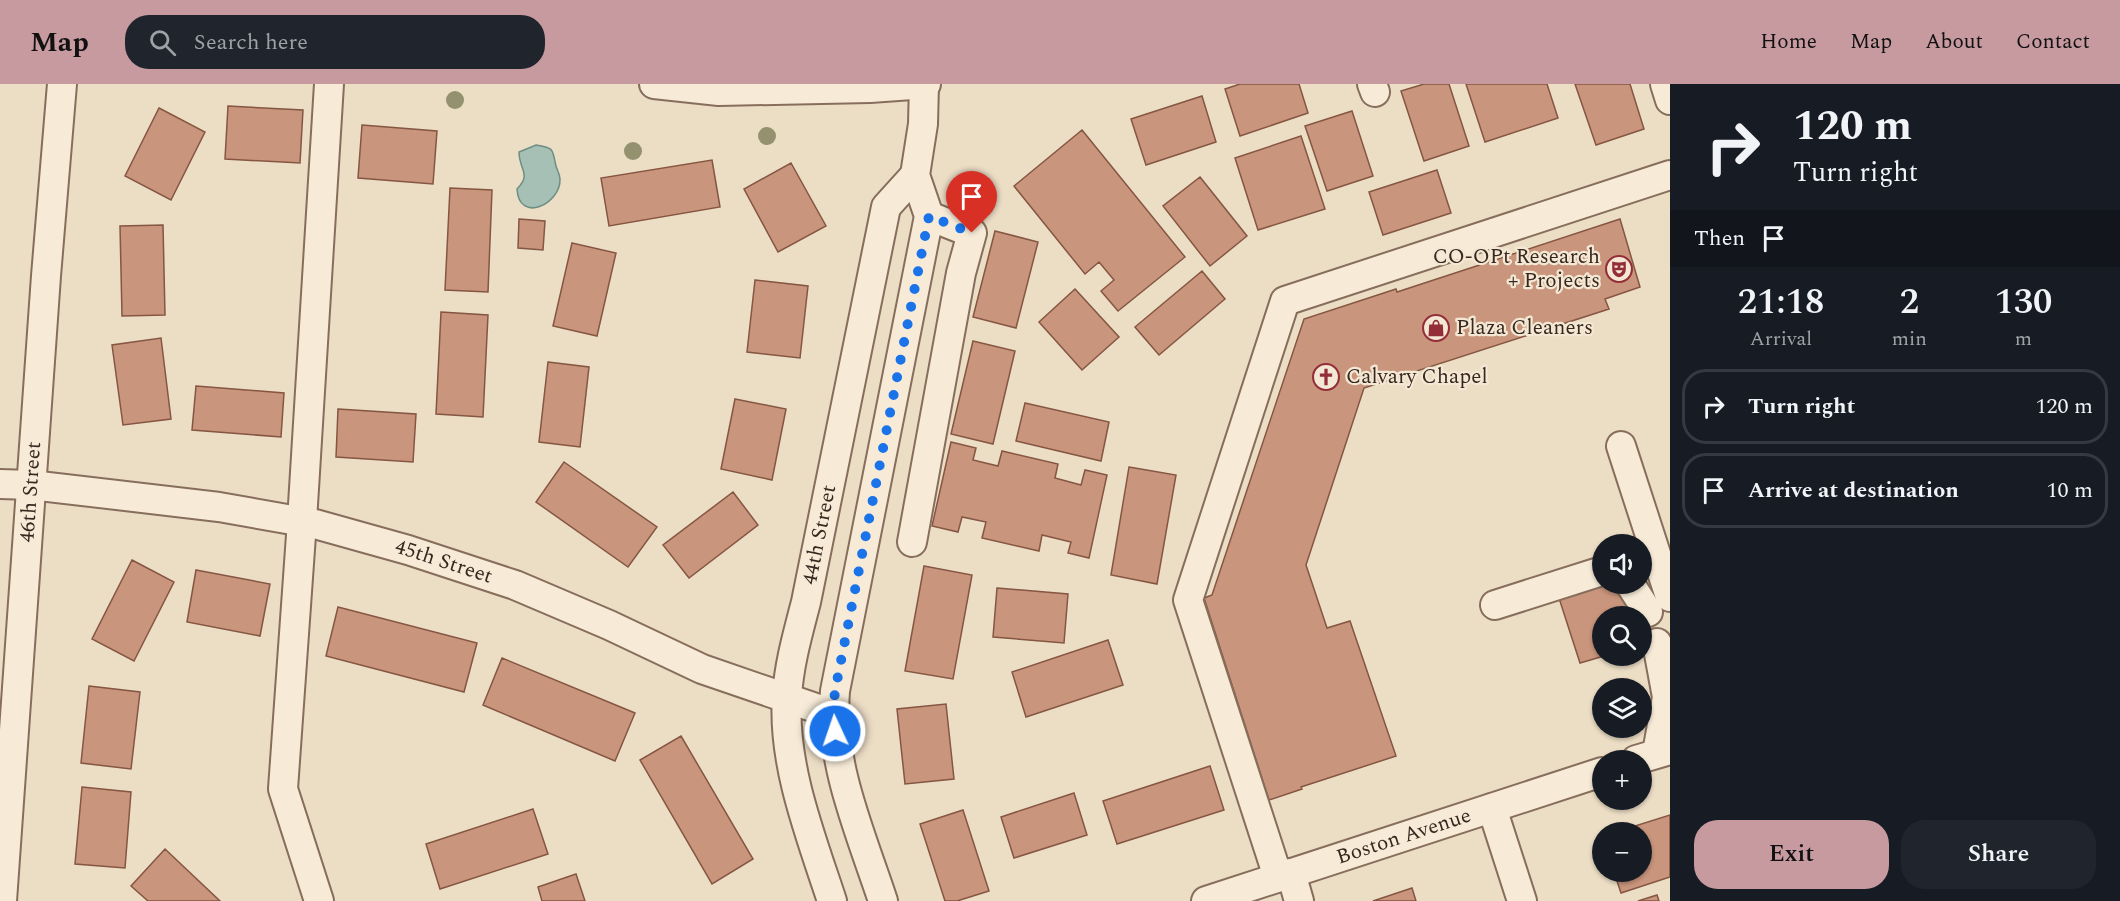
<!DOCTYPE html>
<meta charset="utf-8">
<style>
body{margin:0;font-family:Spectral,serif;background:#20242c;color:#f1f3f6;height:100vh;display:flex;flex-direction:column;font-size:22px;white-space:nowrap}
*{box-sizing:border-box;margin:0}
p{font-size:20px;color:#9ea1a6}
.icon{flex:none;width:33px;height:33px;fill:none;stroke:currentColor;stroke-width:2;stroke-linecap:round;stroke-linejoin:round}
.map{position:relative;flex:1;overflow:hidden}
.side{display:flex;flex-direction:column;background:#171b24;width:450px}
.side>*{flex:none}
.top-card{background:#171b24;color:#f1f3f6;overflow:hidden}
.controls{position:absolute;left:1592px;top:450px;display:grid;gap:12px}
.controls a{display:grid;place-items:center;width:60px;height:60px;border-radius:50%;background:#171b24;box-shadow:0 2px 4px #0004;font-size:30px}
.pin{position:absolute;display:grid;place-items:center;width:51px;height:51px;color:#fff;margin:-62px -26px;border-radius:50% 50% 50% 0;rotate:-45deg;box-shadow:0 0 6px #0007}
.pin .icon{rotate:45deg}
.me{position:absolute;width:66px;margin:-33px;rotate:357deg;stroke-linejoin:round;filter:drop-shadow(0 0 4px #0008)}
.turn{display:flex;align-items:center;gap:21px;height:126px;padding:0 24px;font-size:27px}
.turn .icon{width:78px;height:78px;stroke-width:2.5}
.turn b{display:block;font-size:42px;line-height:51px}
.then{display:flex;align-items:center;height:57px;padding:0 24px;background:#0003;gap:12px;font-size:22px}
.eta{display:flex;justify-content:space-evenly;align-items:center;height:102px;text-align:center}
.eta b{font-size:36px;font-weight:600;line-height:42px}
.button{display:flex;gap:12px;margin-top:auto;padding:12px 24px}
.button a{flex:1;height:69px;border-radius:24px;background:#c79aa0;color:#111;font-size:24px;font-weight:600;line-height:69px;text-align:center}
.button a+a{background:#20242c;color:#f1f3f6}
ul{padding:0;list-style:none}
li{display:flex;align-items:center;gap:18px;height:75px;margin:0 12px 9px;padding:0 12px;border:3px solid #363941;border-radius:24px}
li div{flex:1}
li b{display:block;font-size:22px}
li em{font-style:normal}
header{display:flex;align-items:center;gap:36px;box-sizing:border-box;height:84px;padding:0 30px;background:#c79aa0;color:#111}
header strong{font-size:28px}
nav{display:flex;gap:33px;margin-inline-start:auto;font-size:21px}
.search{width:420px;height:54px;background:#20242c;display:flex;align-items:center;gap:15px;box-sizing:border-box;padding:0 21px;border-radius:24px;color:#9ea1a6;font-size:22px}
main{display:flex;flex:1;min-height:0}
.map>svg:first-child{display:block}
.water{fill:#a6c0b6;stroke:#6d8e83;stroke-width:1.5}
.building{fill:#c9957c;stroke:#855642;stroke-width:1.5}
.lines{fill:none;stroke-linecap:round;stroke-linejoin:round}
.minor-casing{stroke:#876e5c;stroke-width:32}
.minor{stroke:#f7ebd8;stroke-width:28}
.tree{fill:#94916e}
.route{stroke:#1a73e8;stroke-width:10;stroke-dasharray:0 18}
.labels{text-anchor:middle;dominant-baseline:central;stroke-width:4.5;stroke-linejoin:round;paint-order:stroke}
.poi-label{font-size:21px;fill:#37281f;stroke:#f4e8d4;text-anchor:start}
.street-label{font-size:21px;fill:#37281f;stroke:#f4e8d4}
</style>
<header>
<strong>Map</strong>
<div class="search"><svg class="icon" aria-label="search" viewBox="0 0 24 24"><circle cx="10" cy="10" r="6"/><path d="M15 15l6 6"/></svg>Search here</div>
<nav><a>Home</a><a>Map</a><a>About</a><a>Contact</a></nav>
</header>
<main>
<div class="map">
<svg width="1670" height="817" viewBox="0 0 1670 817">
<rect width="100%" height="100%" fill="#ecddc5"/>
<!-- water -->
<path class="water" d="M536 61C555 64 552 65 556 82 557 86 560 90 560 95 561 120 519 140 517 105 532 90 519 86 519 68Z"/>
<!-- building -->
<path class="building" d="M1240 0H1299L1308 29 1240 52 1225 5Z
M1424 0H1449L1469 62 1424 77 1401 7Z
M1466 0H1547L1558 34 1485 58Z
M1575 0H1630L1644 45 1596 61Z
M1202 12 1216 58 1146 81 1131 35Z
M228 22 303 26 300 79 225 75Z
M159 24 205 48 171 116 125 92Z
M1352 27 1373 92 1327 107 1305 42Z
M362 41 437 47 433 100 358 94Z
M1082 46 1185 173 1118 227 1101 207 1114 196 1099 178 1085 190 1014 102Z
M1301 52 1325 125 1258 146 1235 74Z
M712 76 720 123 609 142 601 94Z
M791 79 826 142 778 168 744 105Z
M1437 86 1451 129 1383 151 1369 108Z
M1200 93 1247 152 1210 182 1163 122Z
M450 104 492 106 488 208 445 206Z
M519 135 545 137 543 166 518 164Z
M1620 135 1640 203 1605 215 1609 225 1364 304 1306 481 1327 544 1350 537 1396 672 1301 703 1302 705 1269 716 1204 514 1212 511 1304 235 1396 205 1397 208Z
M163 141 165 231 122 232 120 142Z
M995 147 1038 158 1016 244 973 233Z
M572 159 616 169 597 252 553 242Z
M1202 187 1225 215 1159 271 1135 243Z
M755 196 808 202 800 274 747 268Z
M1075 205 1119 253 1082 286 1039 238Z
M441 228 488 231 483 333 436 330Z
M161 254 171 335 123 341 112 261Z
M973 257 1015 267 993 360 951 350Z
M548 278 589 283 580 363 539 358Z
M196 302 284 309 281 353 192 346Z
M735 315 786 325 772 396 721 385Z
M1025 319 1109 338 1101 377 1016 357Z
M338 325 416 330 413 378 336 373Z
M951 358 976 364 973 376 998 382 1002 367 1058 380 1055 394 1081 401 1085 386 1107 391 1089 474 1068 469 1071 458 1042 451 1039 467 982 454 986 438 962 433 958 448 932 442Z
M564 378 657 443 628 483 536 418Z
M1129 383 1176 391 1157 500 1111 491Z
M733 408 758 441 689 494 663 461Z
M132 476 174 498 134 577 92 555Z
M924 482 972 491 953 595 905 587Z
M196 486 270 500 260 552 187 538Z
M1602 500H1620L1630 530 1640 527 1650 557 1641 559V532H1602V572H1604L1580 579 1558 511Z
M997 504 1068 510 1064 559 993 553Z
M338 523 477 559 464 608 326 572Z
M1108 556 1123 601 1026 633 1012 588Z
M502 574 635 629 615 677 483 621Z
M89 602 140 608 131 685 81 679Z
M946 620 954 695 905 700 897 625Z
M681 652 753 775 712 800 640 676Z
M1210 682 1224 726 1117 760 1103 717Z
M82 703 131 708 125 784 75 780Z
M1074 709 1087 751 1014 774 1001 733Z
M533 725 548 770 440 805 426 760Z
M963 726 989 807 957 817H945L920 740Z
M1670 731V793L1621 809 1614 788H1641V748H1616Z
M165 765 220 817H148L131 802Z
M576 790 585 817H542L538 803Z
M1412 804 1416 817H1373Z
M1657 811 1659 817H1638Z"/>
<g class="lines">
<defs>
<g id="minor">
<path d="M654 0 719 7 870 4 926 0"/>
<path d="M1372 0 1375 8"/>
<path d="M1665 0 1670 16"/>
<path d="M1621 362 1670 513"/>
<path id="s1" d="M0 400 31 401 219 423 315 440 408 466 515 501 609 541 702 585 833 630"/>
<path d="M912 458 961 189 972 149 929 132"/>
<path d="M1630 500 1648 528"/>
<path d="M1495 521 1602 487"/>
<path d="M1657 559 1667 613 1657 669"/>
<path d="M1636 676 1670 666"/>
<path d="M1492 724 1522 817"/>
<path d="M1291 789 1299 817"/>
<path d="M1278 793 1188 516 1285 217 1670 91"/>
<path id="s2" d="M2 817 46 192 62 0"/>
<path d="M319 817 283 705 302 437 329 0"/>
<path id="s3" d="M832 817C811 753 782 680 787 612 789 580 798 549 806 518L886 123 915 91"/>
<path d="M883 817C861 750 829 679 835 607L929 132 915 91 923 40 924 0"/>
<path id="s4" d="M1206 817 1602 688"/>
</g>
</defs>
<!-- minor casing -->
<use href="#minor" class="minor-casing"/>
<!-- minor -->
<use href="#minor" class="minor"/>
</g>
<!-- trees -->
<g class="tree">
<circle cx="455" cy="16" r="9"/>
<circle cx="767" cy="52" r="9"/>
<circle cx="633" cy="67" r="9"/>
</g>
<g class="lines">
<!-- route -->
<path class="route" d="M835 647 833 630 835 607 929 132 972 149"/>
</g>
<!-- icons -->
<defs>
<symbol id="theatre-ring" viewBox="-11 -11 22 22"><circle r="9.5" fill="#f4e8d4" stroke="#932e38" stroke-width="1.5"/><path d="M-5-5.5Q0-4 5-5.5V0Q5 5 0 6Q-5 5-5 0ZM-3.3-2.5H-1v1.5H-3.3ZM1-2.5H3.3v1.5H1ZM-2.8 1Q0 5.5 2.8 1Z" fill="#932e38"/></symbol>
<symbol id="shop-ring" viewBox="-11 -11 22 22"><circle r="9.5" fill="#f4e8d4" stroke="#932e38" stroke-width="1.5"/><path d="M-5-2.5h2.3a2.7 3.5 0 0 1 5.4 0H5L5.5 6h-11ZM-1.5-2.5h3a1.5 2.3 0 0 0-3 0Z" fill="#932e38"/></symbol>
<symbol id="church-ring" viewBox="-11 -11 22 22"><circle r="9.5" fill="#f4e8d4" stroke="#932e38" stroke-width="1.5"/><path d="M-1.2-6h2.4v3.5h3.3v2.4h-3.3V6h-2.4V-.1h-3.3v-2.4h3.3Z" fill="#932e38"/></symbol>
</defs>
<g fill-rule="evenodd">
<use href="#theatre-ring" x="1604" y="170" width="30" height="30"/>
<use href="#shop-ring" x="1421" y="229" width="30" height="30"/>
<use href="#church-ring" x="1311" y="278" width="30" height="30"/>
</g>
<g class="labels">
<!-- poi labels -->
<g class="poi-label">
<text x="1600" y="173" text-anchor="end">CO-OPt Research<tspan x="1600" dy="24">+ Projects</tspan></text>
<text x="1456" y="244">Plaza Cleaners</text>
<text x="1346" y="293">Calvary Chapel</text>
</g>
<!-- street labels -->
<g class="street-label">
<text stroke="none"><textPath href="#s2" startOffset="410">46th Street</textPath></text>
<text stroke="none"><textPath href="#s3" startOffset="376">44th Street</textPath></text>
<text stroke="none"><textPath href="#s1" startOffset="452">45th Street</textPath></text>
<text stroke="none"><textPath href="#s4" startOffset="208">Boston Avenue</textPath></text>
</g>
</g>
</svg>
<div class="controls">
<a><svg class="icon" aria-label="sound" viewBox="0 0 24 24"><path d="M4 9h4l5-4v14l-5-4H4zM17 9q2 3 0 6"/></svg></a>
<a><svg class="icon" aria-label="search" viewBox="0 0 24 24"><circle cx="10" cy="10" r="6"/><path d="M15 15l6 6"/></svg></a>
<a><svg class="icon" aria-label="layers" viewBox="0 0 24 24"><path d="M12 4l9 5-9 5-9-5zM3 14l9 5 9-5"/></svg></a>
<a>+</a>
<a>−</a>
</div>
<div class="pin" style="left:972px;top:149px;background:#d93025"><svg class="icon" aria-label="arrive" viewBox="0 0 24 24"><path d="M6 21V4h12l-3 4 3 4H6"/></svg></div>
<svg class="me" style="left:835px;top:647px" viewBox="-20 -20 40 40"><circle r="17" fill="#1a73e8" stroke="#fff" stroke-width="3"/><path d="M0-11L8 9 0 5-8 9z" fill="#fff"/></svg>
</div>
<section class="side">
<div class="top-card">
<div class="turn"><svg class="icon" aria-label="right" viewBox="0 0 24 24"><path d="M7 20v-9h11M14 6l5 5-5 5"/></svg><div><b>120 m</b>Turn right</div></div>
<div class="then">Then<svg class="icon" aria-label="arrive" viewBox="0 0 24 24"><path d="M6 21V4h12l-3 4 3 4H6"/></svg></div>
</div>
<div class="eta">
<div><b>21:18</b><p>Arrival</p></div>
<div><b>2</b><p>min</p></div>
<div><b>130</b><p>m</p></div>
</div>
<ul>
<li><svg class="icon" aria-label="right" viewBox="0 0 24 24"><path d="M7 20v-9h11M14 6l5 5-5 5"/></svg><div><b>Turn right</b></div><em>120 m</em></li>
<li><svg class="icon" aria-label="arrive" viewBox="0 0 24 24"><path d="M6 21V4h12l-3 4 3 4H6"/></svg><div><b>Arrive at destination</b></div><em>10 m</em></li>
</ul>
<div class="button"><a>Exit</a><a>Share</a></div>
</section>
</main>
